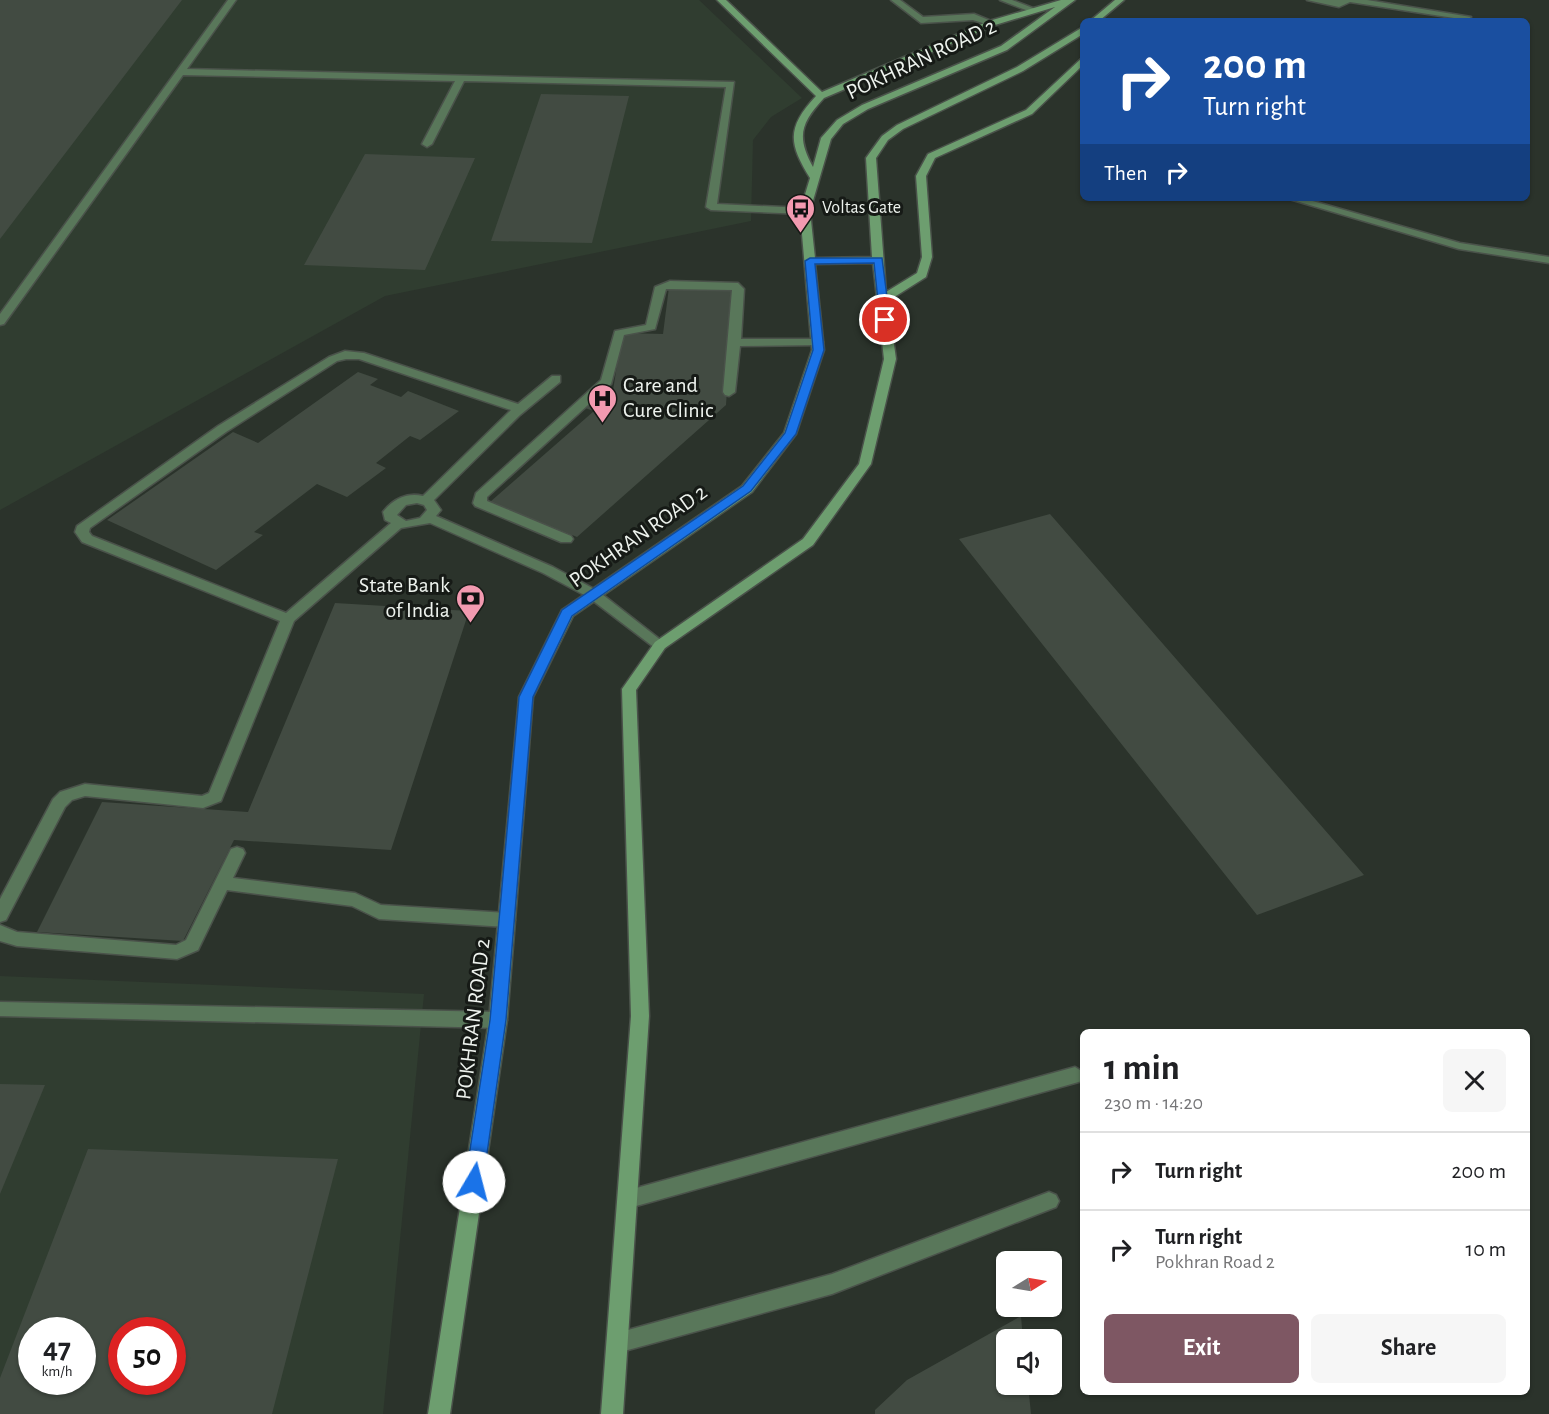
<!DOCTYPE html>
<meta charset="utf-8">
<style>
body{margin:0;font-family:"Alegreya Sans",sans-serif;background:#f6f6f6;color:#202124;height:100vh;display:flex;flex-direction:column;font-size:22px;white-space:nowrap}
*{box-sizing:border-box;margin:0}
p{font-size:20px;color:#757577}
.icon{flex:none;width:33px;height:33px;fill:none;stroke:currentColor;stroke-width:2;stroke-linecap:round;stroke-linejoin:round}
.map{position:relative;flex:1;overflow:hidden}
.side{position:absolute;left:1080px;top:1029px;width:450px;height:366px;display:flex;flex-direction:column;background:#fff;border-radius:9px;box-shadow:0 2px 4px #0004}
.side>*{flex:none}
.banner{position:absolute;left:1080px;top:18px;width:450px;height:183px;border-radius:9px;box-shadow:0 2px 4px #0004;background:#1a4fa0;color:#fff;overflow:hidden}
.needle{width:39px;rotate:79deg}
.fabs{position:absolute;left:996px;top:1251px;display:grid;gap:12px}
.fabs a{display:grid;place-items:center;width:66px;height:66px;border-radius:9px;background:#fff;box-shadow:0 2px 4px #0004;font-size:30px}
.speed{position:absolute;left:18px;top:1317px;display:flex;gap:12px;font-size:30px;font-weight:700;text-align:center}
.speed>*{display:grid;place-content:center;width:78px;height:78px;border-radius:50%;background:#fff;box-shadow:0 2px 4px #0004;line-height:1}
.speed small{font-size:15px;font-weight:400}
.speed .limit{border:9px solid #d22;background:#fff;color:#111}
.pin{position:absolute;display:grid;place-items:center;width:51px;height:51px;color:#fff;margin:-26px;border:3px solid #fff;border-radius:50%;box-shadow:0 2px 6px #0007}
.me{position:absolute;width:66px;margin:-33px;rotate:8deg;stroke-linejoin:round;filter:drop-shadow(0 0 4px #0008)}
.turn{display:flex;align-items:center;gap:21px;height:126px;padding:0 24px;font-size:27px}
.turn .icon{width:78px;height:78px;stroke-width:2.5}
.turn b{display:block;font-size:42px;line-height:51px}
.then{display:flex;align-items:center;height:57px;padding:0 24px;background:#0003;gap:12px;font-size:22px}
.round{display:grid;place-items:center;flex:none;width:63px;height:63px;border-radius:9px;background:#f6f6f6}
.overview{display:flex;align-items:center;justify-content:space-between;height:102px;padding:0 24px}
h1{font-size:36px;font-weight:700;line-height:45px}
.primary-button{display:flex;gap:12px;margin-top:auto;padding:12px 24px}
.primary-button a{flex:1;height:69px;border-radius:9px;background:#7e5763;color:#fff;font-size:24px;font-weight:700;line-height:69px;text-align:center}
.primary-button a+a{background:#f6f6f6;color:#202124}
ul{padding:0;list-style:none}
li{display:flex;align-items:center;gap:18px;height:78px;padding:0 24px;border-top:2px solid #e0e0e0}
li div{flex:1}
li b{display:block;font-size:22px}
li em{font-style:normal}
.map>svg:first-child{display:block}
.built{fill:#303d30;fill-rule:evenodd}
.building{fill:#424b42;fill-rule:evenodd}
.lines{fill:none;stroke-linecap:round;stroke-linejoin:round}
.lane-casing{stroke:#4a524a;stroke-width:3}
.street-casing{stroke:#4a524a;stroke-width:3}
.secondary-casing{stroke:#4a524a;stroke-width:3}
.lane{fill:#59775a;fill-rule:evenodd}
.street{fill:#59775a;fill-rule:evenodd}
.secondary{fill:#6d9e6f;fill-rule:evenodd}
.route{fill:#1a73e8;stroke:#114b97;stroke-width:1.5}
.labels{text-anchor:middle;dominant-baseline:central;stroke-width:6;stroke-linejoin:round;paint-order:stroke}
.far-poi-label{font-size:18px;fill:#eef3ee;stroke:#161a16;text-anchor:start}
.street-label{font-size:22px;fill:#eef3ee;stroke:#161a16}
.poi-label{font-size:22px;fill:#eef3ee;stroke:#161a16;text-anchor:start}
</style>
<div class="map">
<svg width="1549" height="1414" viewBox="0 0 1549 1414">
<rect width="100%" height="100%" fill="#2b332b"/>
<!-- built -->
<path class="built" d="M0 0H699L802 98 771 117 753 140 751 221 385 296 0 510Z
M0 976 424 994 383 1414H0ZM32 1330H82V1382H32ZM122 1330H172V1382H122Z"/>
<!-- building -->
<path class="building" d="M0 0H182L0 239Z
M541 94 629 96 592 243 491 241Z
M365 154 475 158 425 270 304 265Z
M669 287 734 288 726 405 577 537 490 502 594 411 582 407 603 393 612 397 622 333 663 334Z
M358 372 378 379 370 385 401 397 408 391 459 411 420 440 410 436 376 463 386 468 347 497 317 484 254 532 263 535 216 570 107 520 233 432 258 443Z
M1050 514 1364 875 1257 915 959 539Z
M335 603 469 611 391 850 234 840 183 941 37 932 102 802 248 812Z
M0 1084 45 1085 0 1194Z
M88 1149 338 1159 272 1414H0V1378ZM32 1330H82V1382H32ZM122 1330H172V1382H122Z
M1021 1316 1023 1340H1006V1384H1028L1031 1414H875V1410L907 1380Z"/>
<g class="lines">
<defs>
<path id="lane" d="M228 0H236L187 69 734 82 717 204 805 208 810 211 805 214 711 210 706 207 726 87 464 81 432 144 427 147 422 144 455 81 183 75 4 324 0 325V314Z
M670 281 738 283 744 289 741 339H817L823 342 817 345 740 346 735 392 729 396 725 395 723 392 732 290 666 289 655 329 624 335 611 384 487 497V501L571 536 573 539 571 542H561L475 506 473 503 476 493 601 380 615 331 646 325 655 287Z
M0 1002 498 1012 504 1015 507 1020 504 1025 498 1028 0 1016Z
M1049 1192 1056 1195 1059 1201 1056 1207 832 1294 617 1353 610 1350 607 1343 610 1336 617 1333 832 1274Z"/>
<path id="street" d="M891 0H900L923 17 974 14 996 23 992 26 973 20 921 23Z
M1000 0H1012L1038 10 1031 12Z
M1307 0H1367L1471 17 1467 20 1350 2 1339 7Z
M1286 198H1302L1460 243 1549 257V263L1459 249Z
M345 351 364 353 518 404 552 376H560V382L520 415 434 500 441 510 436 516 553 567 598 591 667 645 665 648H655L588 597 543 573 430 523 401 528 294 621 221 801 203 808 85 796 72 800 65 807 6 920 0 922V899L53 799 60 792 85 784 202 796 209 793 280 621 82 542 75 532 77 526 218 426 329 357ZM346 359H359L511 410 423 496C407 492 393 499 383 512L385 520 391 523 286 613 92 536 89 532 90 528 226 432 337 361ZM417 503 424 505 427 510 420 518 406 521 397 515 406 505Z
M237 847 243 849 245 853 233 878 355 893 381 905 507 913 513 915 515 920 513 925 507 927 379 919 352 906 227 890 198 950 177 959 17 946 0 941V925L17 932 176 945 186 940 231 849Z
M1075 1067 1083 1072 1082 1081 1075 1083 629 1208 622 1205 619 1199 622 1193 629 1190Z"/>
<path id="secondary" d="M717 0H726L822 92 989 21 1061 0H1075L1007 50 868 109 843 124 831 139 810 211 815 258 872 257 866 158 882 136 897 125 1017 67 1083 27V34L1023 71 903 129 888 140 876 158 886 292 917 273 922 257 916 176 928 154 1026 110 1083 57V65L1032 114 935 158 926 176 932 257 926 277 888 301 896 359 871 464 813 545 665 648 636 690 649 1016 623 1414H601L631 1016 622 689 655 642 803 539 859 464 884 359 873 263 815 264 824 350 796 434 752 492 573 616 533 697 507 1020 450 1414H428L489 1020 519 697 562 610 742 486 784 433 812 350 800 211 810 178C788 143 787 127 816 96ZM1055 7 1001 46 862 105 837 120 821 138 813 167C796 136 801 123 824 98L995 25Z
M1115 0H1124L1099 21H1090Z"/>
</defs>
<!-- lane casing -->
<use href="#lane" class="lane-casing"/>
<!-- street casing -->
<use href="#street" class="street-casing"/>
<!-- secondary casing -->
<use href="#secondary" class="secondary-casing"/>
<!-- lane -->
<use href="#lane" class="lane"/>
<!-- street -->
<use href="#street" class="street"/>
<!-- secondary -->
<use href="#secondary" class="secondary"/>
</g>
<!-- route -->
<path class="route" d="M810 258H882L890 320 885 323 880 320 874 263 815 264 824 350 796 434 751 491 572 616 533 697 506 1020 483 1182 480 1188 474 1190 468 1188 465 1182 490 1020 519 697 562 610 743 486 785 433 813 350 805 261Z"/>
<!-- icons -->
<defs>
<symbol id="bus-pin" viewBox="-11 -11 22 30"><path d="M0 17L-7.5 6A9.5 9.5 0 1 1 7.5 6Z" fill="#f29ab0" stroke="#161a16"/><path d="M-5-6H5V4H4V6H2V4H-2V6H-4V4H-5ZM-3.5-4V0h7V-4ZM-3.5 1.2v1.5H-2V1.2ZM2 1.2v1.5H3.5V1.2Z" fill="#111"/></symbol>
<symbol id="hospital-pin" viewBox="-11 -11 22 30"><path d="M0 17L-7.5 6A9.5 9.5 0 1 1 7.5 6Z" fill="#f29ab0" stroke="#161a16"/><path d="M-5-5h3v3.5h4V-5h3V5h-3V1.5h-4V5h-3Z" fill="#111"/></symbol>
<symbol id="bank-pin" viewBox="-11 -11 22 30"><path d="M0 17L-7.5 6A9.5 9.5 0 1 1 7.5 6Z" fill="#f29ab0" stroke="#161a16"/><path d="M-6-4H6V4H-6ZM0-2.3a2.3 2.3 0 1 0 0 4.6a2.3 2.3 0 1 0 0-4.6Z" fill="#111"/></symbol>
</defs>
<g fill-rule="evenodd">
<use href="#bus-pin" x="784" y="192" width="33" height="45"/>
<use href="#hospital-pin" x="586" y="382" width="33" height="45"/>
<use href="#bank-pin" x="454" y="582" width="33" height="45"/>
</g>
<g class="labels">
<!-- far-poi labels -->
<g class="far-poi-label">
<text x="822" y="208">Voltas Gate</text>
</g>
<!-- street labels -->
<g class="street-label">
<text transform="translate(921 59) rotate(-25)">POKHRAN ROAD 2</text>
<text transform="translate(638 536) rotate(-35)">POKHRAN ROAD 2</text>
<text transform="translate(473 1019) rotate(-83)">POKHRAN ROAD 2</text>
</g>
<!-- poi labels -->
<g class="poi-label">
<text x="623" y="385">Care and<tspan x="623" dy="25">Cure Clinic</tspan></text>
<text x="450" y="585" text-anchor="end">State Bank<tspan x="450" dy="25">of India</tspan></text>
</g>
</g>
</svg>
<div class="fabs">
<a><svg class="needle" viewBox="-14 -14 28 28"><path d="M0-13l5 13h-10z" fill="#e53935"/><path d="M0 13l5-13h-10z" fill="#757577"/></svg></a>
<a><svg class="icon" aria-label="sound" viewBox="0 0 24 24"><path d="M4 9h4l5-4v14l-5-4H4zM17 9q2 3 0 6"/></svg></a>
</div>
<div class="speed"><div>47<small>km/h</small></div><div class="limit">50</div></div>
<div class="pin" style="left:885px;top:320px;background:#d93025"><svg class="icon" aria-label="arrive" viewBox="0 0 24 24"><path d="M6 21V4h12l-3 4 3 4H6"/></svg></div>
<svg class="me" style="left:474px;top:1182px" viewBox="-20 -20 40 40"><circle r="19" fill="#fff"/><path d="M0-13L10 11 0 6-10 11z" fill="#1a73e8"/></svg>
<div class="banner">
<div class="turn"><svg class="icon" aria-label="right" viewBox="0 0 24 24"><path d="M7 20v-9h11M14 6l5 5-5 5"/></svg><div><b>200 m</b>Turn right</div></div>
<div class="then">Then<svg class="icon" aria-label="right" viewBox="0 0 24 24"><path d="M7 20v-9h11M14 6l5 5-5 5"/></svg></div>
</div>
<section class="side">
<div class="overview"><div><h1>1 min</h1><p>230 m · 14:20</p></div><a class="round"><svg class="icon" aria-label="close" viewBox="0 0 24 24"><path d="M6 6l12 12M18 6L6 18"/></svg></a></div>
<ul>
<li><svg class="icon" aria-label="right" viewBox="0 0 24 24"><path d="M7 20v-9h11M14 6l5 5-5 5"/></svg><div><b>Turn right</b></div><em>200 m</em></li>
<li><svg class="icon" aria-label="right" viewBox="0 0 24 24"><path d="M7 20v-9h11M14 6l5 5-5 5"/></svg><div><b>Turn right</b><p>Pokhran Road 2</p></div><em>10 m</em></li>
</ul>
<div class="primary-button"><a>Exit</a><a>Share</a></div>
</section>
</div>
